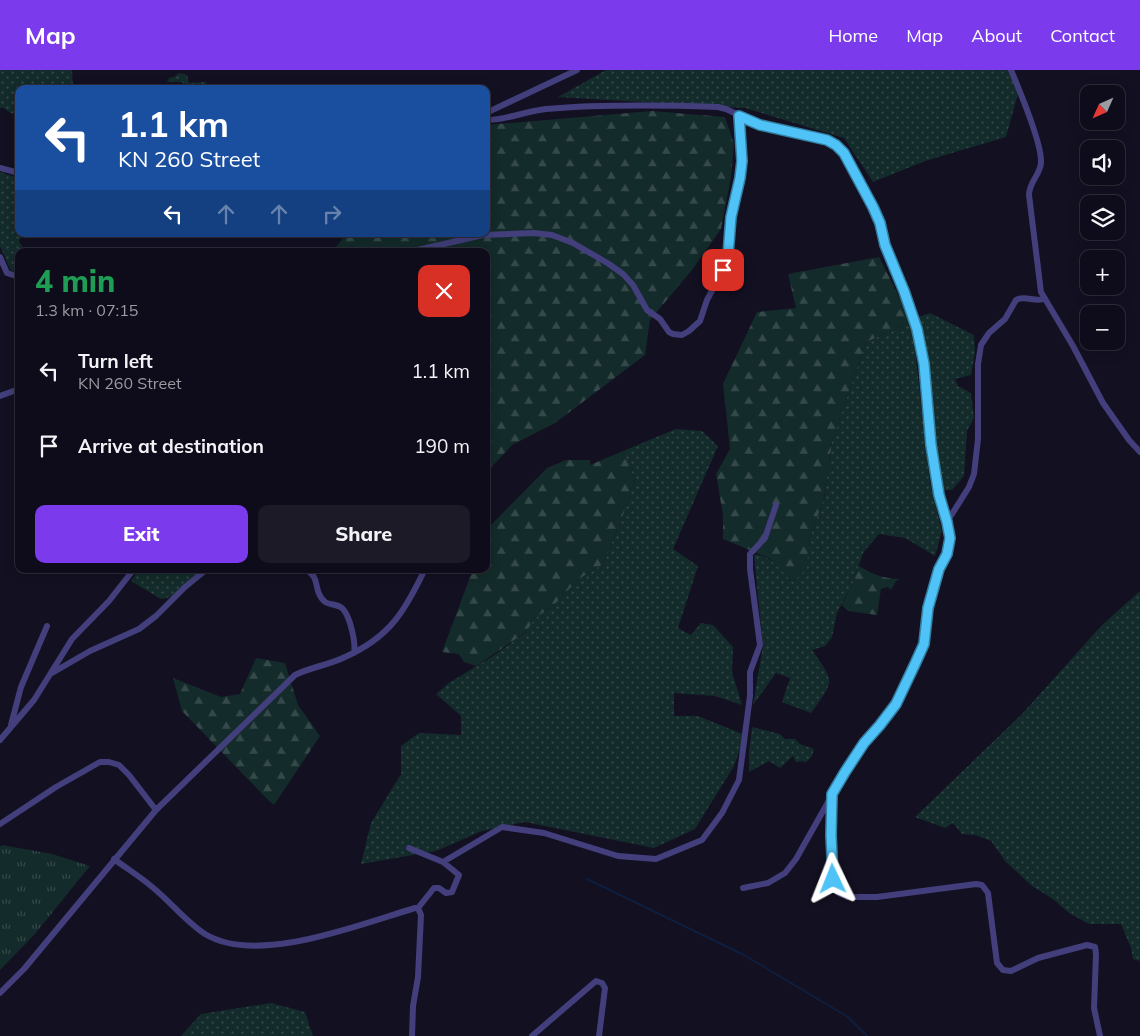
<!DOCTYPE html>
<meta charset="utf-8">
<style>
body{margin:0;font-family:Mulish,sans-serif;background:#1c1a27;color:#f1f3f6;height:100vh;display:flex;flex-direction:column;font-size:19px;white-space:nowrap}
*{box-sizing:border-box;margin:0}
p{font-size:16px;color:#9b9ba2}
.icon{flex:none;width:28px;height:28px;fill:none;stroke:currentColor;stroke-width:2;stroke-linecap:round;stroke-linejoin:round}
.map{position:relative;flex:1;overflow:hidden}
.sheet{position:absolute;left:15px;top:178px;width:475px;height:325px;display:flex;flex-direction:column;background:#0e0c1a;border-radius:10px;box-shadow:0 2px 12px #0003,0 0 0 1px #2e2c39}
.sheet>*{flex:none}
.top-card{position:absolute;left:15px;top:15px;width:475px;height:152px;border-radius:10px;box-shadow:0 2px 12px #0003,0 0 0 1px #2e2c39;background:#1a4fa0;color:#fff;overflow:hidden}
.needle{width:32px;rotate:225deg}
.fabs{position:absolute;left:1080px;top:15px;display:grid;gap:10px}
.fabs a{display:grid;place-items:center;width:45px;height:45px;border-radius:10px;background:#0e0c1a;box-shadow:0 2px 12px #0003,0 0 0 1px #2e2c39;font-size:25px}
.pin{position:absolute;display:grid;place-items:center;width:42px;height:42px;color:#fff;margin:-21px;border-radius:10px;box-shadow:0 2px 8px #0006}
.me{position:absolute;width:55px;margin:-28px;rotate:358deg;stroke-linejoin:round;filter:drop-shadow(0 0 4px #0008)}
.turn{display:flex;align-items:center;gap:18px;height:105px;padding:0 20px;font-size:22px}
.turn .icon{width:65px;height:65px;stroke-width:2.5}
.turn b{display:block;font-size:35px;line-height:42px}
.lanes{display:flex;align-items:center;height:48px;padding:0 20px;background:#0003;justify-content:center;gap:25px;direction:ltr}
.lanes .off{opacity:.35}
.round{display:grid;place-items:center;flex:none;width:52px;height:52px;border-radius:10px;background:#1c1a27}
.headline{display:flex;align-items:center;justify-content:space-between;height:85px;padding:0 20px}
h1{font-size:30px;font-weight:800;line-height:38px;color:#1e9e55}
.primary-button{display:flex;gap:10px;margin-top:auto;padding:10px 20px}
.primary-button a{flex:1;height:58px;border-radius:10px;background:#7c3aed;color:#fff;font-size:20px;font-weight:800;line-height:58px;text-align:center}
.primary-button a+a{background:#1c1a27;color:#f1f3f6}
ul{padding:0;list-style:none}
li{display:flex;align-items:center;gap:15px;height:75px;padding:0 20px}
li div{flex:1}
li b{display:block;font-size:19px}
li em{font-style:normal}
header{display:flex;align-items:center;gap:30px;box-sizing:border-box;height:70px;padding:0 25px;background:#7c3aed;color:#fff}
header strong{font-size:24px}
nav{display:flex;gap:28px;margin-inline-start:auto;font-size:18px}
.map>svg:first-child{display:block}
.grass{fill:url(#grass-dots)}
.forest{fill:url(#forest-firs)}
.park{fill:url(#park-tufts)}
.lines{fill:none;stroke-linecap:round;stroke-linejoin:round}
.stream{stroke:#0e1e3c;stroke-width:2}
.street{stroke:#423f7c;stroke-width:6}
.route-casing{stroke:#337fa1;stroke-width:12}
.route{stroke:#4fc3f7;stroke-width:9}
</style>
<header>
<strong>Map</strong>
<nav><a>Home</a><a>Map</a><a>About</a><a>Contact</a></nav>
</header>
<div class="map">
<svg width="1140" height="966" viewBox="0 0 1140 966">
<defs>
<pattern id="grass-dots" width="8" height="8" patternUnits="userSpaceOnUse" patternTransform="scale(1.25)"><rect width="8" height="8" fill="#132b2a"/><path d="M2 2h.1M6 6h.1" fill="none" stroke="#35494a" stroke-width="1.8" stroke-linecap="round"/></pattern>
<pattern id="forest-firs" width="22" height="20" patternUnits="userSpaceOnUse" patternTransform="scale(1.25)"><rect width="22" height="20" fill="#132b2a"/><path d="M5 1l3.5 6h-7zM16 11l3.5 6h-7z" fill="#35494a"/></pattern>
<pattern id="park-tufts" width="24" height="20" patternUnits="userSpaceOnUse" patternTransform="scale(1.25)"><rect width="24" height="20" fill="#132b2a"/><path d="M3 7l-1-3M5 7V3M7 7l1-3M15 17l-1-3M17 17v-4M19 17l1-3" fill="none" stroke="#35494a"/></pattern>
</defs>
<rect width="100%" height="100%" fill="#131022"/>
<!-- grass -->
<path class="grass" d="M0 0H72L73 19H19V37L12 44 2 37 0 39Z
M606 0H1009L1019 20 1006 67 925 91 873 112 844 68 745 38 558 27Z
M179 3 187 5 189 13 206 12 207 16 203 19H188L182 12H167L169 8 174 7Z
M0 102 19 108V164H23L19 171 25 181H19L18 202 11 201 0 176Z
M930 243 974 265 975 282 971 305 955 309 958 316 971 323 974 348 967 361 964 406 952 420H941L918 247Z
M912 252 930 413 942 461 935 486 905 468 879 464 863 483 853 513 837 543 832 567 825 576 812 580C835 613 835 610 811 643L782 632 790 608 776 603 753 635 763 576 754 485C770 483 782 502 793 512L806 499 809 470 824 428 832 372 866 272Z
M676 359 702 361 718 376 673 479 698 496 678 558 691 565 701 553 713 555 733 577 732 602 742 635 715 626 674 623V646H698L745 665 734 696 695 759 654 778 525 752 482 761 436 781 361 794 371 753 401 704V676L419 663 461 665V646L436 624 449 613 493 586 526 562 535 548 554 535 579 509 603 494 621 451 635 410 623 381Z
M139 499H205L171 527 161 529 131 511Z
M1140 521V891L1133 889 1131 878 1121 854H1089L1069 843 1053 829 1032 816 1005 791 991 771 975 765 962 764 953 753 945 758 915 747 1022 644 1102 555Z
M752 657 780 664 785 669H795L800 674 814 679 812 686 805 693 803 691 796 692 793 686 780 698 769 691 749 702V682Z
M271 933 305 942 313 966H181L201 944Z"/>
<!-- forest -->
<path class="forest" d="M652 41 725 47 734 74 731 107 721 159 692 200 650 250 645 285 555 353 512 375 486 403V181H333L346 164H486V55Z
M879 187 912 252 866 272 832 372 824 428 809 470 807 499 793 512 769 488 723 469V445L716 404 730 379 723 314 757 242 796 238 788 204Z
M623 381 635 410 621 451 603 494 579 509 554 535 535 548 526 562 476 596 464 592 459 584 442 582 473 499H486V465L490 456 547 398 566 390H590V395Z
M859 496C872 504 884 509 900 509L896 511 891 520 888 517 881 519 877 545 848 541 842 535 853 513Z
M256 588 285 593 298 635 320 666 274 735 268 730 182 641 173 608 221 627 240 624Z"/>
<!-- park -->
<path class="park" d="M2 775 52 784 90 796 34 865 0 900V777Z"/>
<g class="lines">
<!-- stream -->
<path class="stream" d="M587 809 744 885 848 947 867 966"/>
<!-- street -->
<path class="street" d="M1011 0C1019 19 1042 73 1041 92 1041 104 1029 112 1029 125L1041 222 1073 276 1103 333 1129 370 1140 382
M486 43 577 0
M486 50C507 50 526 41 546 39 604 34 661 35 718 37L726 39 760 55 827 70 836 75 844 83 873 137 880 153 885 175 893 192 904 221 917 259 924 294 931 375 939 425 947 452 950 468 947 484 939 499 928 538 924 574 896 634 880 655 864 673 845 702 796 789 785 803 768 813 743 818
M0 98 19 103
M413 181 483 165 534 163 552 165 573 173 609 194 623 204 633 215 647 240 660 249 669 262 673 264 682 265 689 261 700 251 707 230 723 200 727 185 731 147 740 108 741 91 739 46
M0 187 7 203 16 206 19 212
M0 326 19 319
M947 452 969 417 974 404 978 369V294L981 275 989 263 1005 249 1016 230C1025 225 1034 232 1044 229
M305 499C322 508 312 520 324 531 328 535 337 534 342 538 350 545 356 573 354 583
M52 603 90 581 139 559 156 546 185 517 207 499
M11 655 21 617 47 556
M0 670 34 630 72 569 109 531 134 499
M833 726 831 765 833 818 838 823 848 827H877L976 814 982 815 988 823 997 893 1003 900 1011 901 1038 888 1087 875 1095 877 1096 884 1094 938 1100 966
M0 754 56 717 100 692H109L119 695 129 705 156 740
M409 778 443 792 502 757 544 763 618 786 656 789 702 770 722 743 739 710 750 626V602L760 575 750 499V484L765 468 776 435
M114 789C126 798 139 806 151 816 170 831 185 851 205 864 257 896 361 854 415 838H418L421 845 418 907 413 936 412 966
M418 838 434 818H439L446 823 452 822 459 805 443 792
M0 923 24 899 156 740 295 605C311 597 329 595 345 587 390 567 405 541 425 499
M532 966 596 911 602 913 605 918 599 966"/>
</g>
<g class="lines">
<defs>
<path id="route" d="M723 200 728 185 731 147 740 108 742 91 739 46 760 55 827 70 836 75 844 83 873 137 880 153 885 175 904 221 917 259 924 294 931 375 939 425 947 452 950 468 947 484 939 499 928 538 924 574 915 594 896 634 880 655 864 673 845 702 832 724 831 765 833 809"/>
</defs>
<!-- route casing -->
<use href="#route" class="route-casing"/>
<!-- route -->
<use href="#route" class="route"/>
</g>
</svg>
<div class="fabs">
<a><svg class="needle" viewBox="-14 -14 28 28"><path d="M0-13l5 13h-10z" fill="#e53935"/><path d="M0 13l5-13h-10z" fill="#9b9ba2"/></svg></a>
<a><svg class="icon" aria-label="sound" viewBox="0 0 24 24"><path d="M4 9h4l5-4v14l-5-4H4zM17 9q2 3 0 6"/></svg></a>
<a><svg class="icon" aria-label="layers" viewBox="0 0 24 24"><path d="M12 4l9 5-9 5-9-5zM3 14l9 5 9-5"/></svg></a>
<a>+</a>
<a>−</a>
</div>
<div class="pin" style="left:723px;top:200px;background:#d93025"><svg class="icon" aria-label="arrive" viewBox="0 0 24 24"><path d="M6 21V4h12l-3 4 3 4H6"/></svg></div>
<svg class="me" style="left:833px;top:809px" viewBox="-20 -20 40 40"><path d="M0-17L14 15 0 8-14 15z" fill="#4fc3f7" stroke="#fff" stroke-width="4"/></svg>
<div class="top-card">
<div class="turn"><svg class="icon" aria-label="left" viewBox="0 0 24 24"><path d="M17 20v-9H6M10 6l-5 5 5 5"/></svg><div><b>1.1 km</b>KN 260 Street</div></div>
<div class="lanes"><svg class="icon" aria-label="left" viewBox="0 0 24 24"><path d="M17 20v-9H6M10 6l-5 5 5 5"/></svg><svg class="icon off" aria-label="ahead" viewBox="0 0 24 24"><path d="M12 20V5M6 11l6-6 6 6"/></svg><svg class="icon off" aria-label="ahead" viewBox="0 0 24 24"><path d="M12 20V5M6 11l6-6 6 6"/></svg><svg class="icon off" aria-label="right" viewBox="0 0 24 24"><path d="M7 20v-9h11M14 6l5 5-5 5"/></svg></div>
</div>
<section class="sheet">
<div class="headline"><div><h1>4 min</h1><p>1.3 km · 07:15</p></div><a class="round" style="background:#d93025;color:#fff"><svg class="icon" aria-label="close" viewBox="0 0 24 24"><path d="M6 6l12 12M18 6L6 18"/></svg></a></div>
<ul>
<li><svg class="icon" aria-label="left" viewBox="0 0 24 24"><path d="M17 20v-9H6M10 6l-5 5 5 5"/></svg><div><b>Turn left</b><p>KN 260 Street</p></div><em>1.1 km</em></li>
<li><svg class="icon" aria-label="arrive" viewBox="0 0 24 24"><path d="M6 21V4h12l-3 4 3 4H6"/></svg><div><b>Arrive at destination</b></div><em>190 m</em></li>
</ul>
<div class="primary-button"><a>Exit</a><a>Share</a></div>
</section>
</div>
